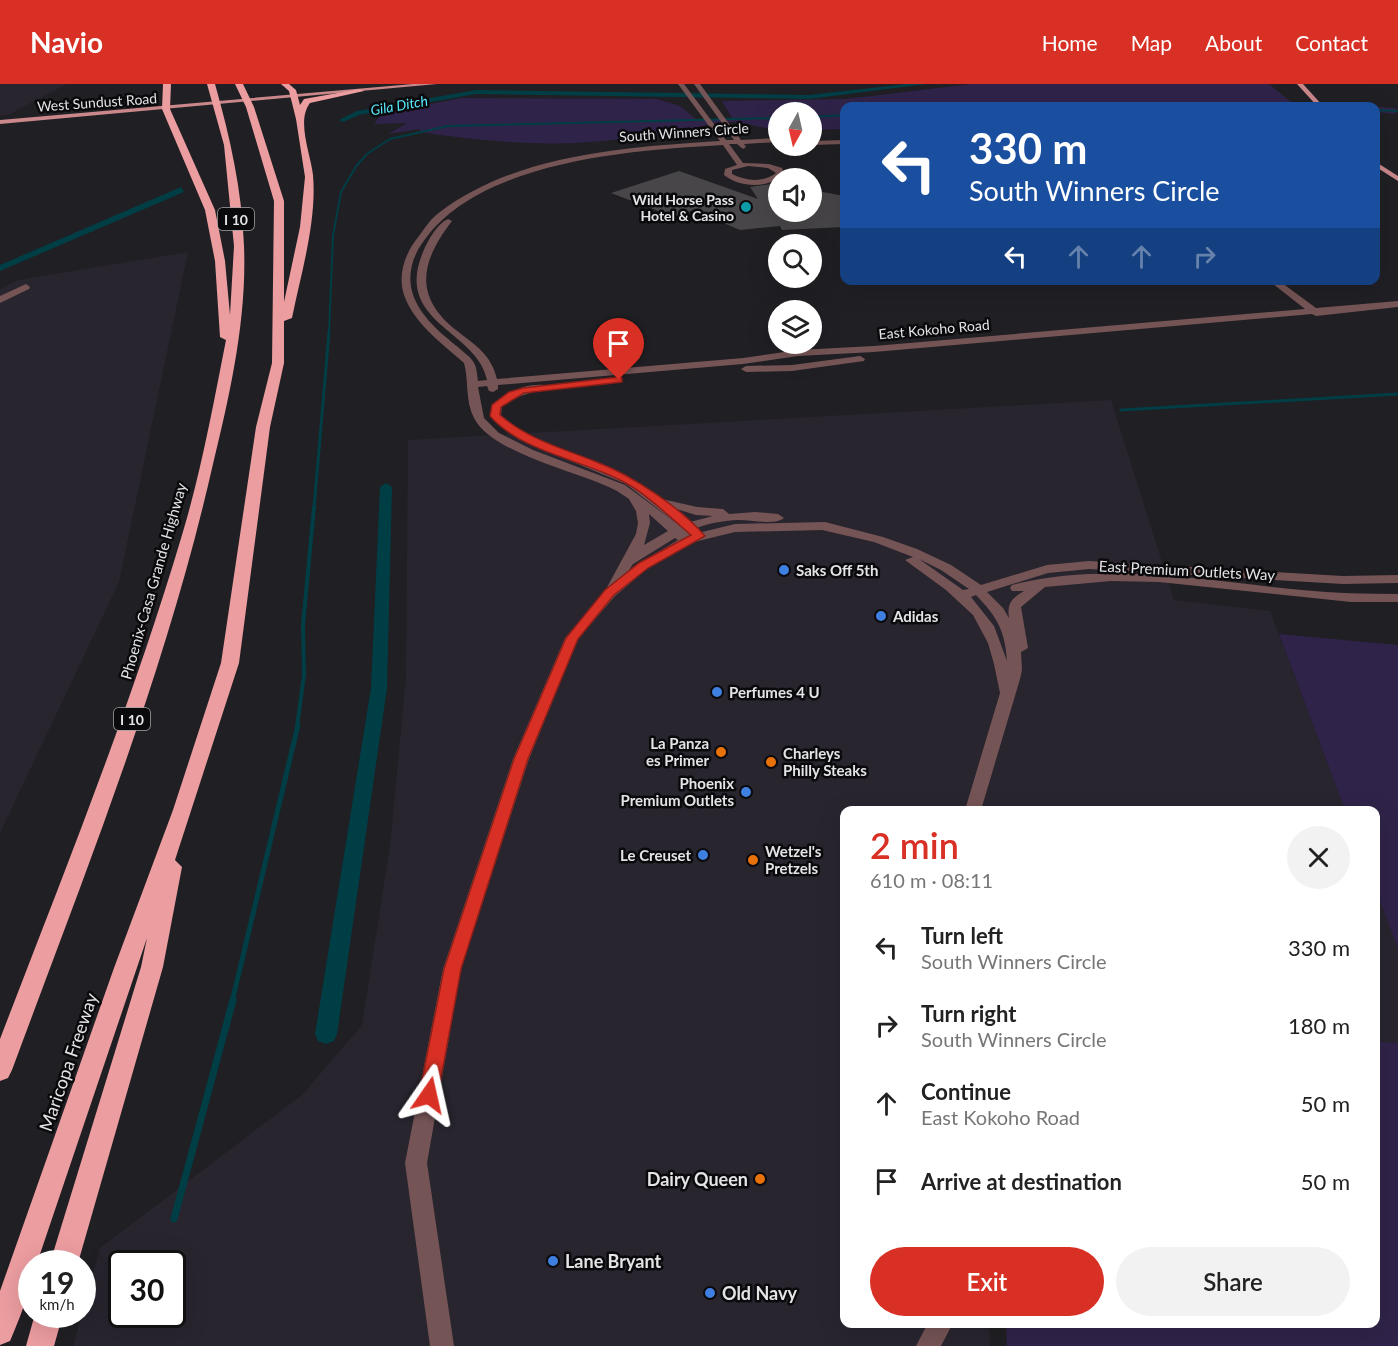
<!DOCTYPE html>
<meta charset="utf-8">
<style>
body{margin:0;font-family:Lato,sans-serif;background:#f2f2f2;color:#222;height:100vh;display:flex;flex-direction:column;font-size:22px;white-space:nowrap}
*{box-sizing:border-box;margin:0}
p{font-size:20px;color:#767676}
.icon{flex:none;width:33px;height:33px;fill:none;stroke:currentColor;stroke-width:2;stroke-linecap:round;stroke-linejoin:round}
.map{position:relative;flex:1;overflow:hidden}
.details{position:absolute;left:840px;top:722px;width:540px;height:522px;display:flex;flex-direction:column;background:#fff;border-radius:12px;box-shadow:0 6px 24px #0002}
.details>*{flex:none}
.top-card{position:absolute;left:840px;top:18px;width:540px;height:183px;border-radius:12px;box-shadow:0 6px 24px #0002;background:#1a4fa0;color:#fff;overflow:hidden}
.needle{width:39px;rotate:188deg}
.tools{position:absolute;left:768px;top:18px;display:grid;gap:12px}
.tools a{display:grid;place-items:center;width:54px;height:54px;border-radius:50%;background:#fff;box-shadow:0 6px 24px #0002;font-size:30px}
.speed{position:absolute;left:18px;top:1166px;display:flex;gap:12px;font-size:30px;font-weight:700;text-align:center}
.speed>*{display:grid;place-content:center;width:78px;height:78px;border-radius:50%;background:#fff;box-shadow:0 6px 24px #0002;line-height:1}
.speed small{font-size:15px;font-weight:400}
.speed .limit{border:3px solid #111;border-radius:9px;background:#fff;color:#111}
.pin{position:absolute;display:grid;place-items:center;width:51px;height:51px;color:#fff;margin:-62px -26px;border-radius:50% 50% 50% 0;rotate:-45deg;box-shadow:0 0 6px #0007}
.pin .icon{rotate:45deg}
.me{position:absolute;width:66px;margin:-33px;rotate:11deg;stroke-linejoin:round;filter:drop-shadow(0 0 4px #0008)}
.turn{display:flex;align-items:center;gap:21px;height:126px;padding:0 30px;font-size:27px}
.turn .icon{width:78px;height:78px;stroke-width:2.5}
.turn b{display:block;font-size:42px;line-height:51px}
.lanes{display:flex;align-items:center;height:57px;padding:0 30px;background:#0003;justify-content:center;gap:30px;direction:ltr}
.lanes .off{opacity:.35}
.round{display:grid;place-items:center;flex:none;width:63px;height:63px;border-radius:32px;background:#f2f2f2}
.summary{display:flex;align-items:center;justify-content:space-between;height:102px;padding:0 30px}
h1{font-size:36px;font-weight:600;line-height:45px;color:#d93025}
.action{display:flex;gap:12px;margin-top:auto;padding:12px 30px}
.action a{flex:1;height:69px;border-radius:36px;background:#d93025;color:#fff;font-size:24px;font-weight:600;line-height:69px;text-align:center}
.action a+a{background:#f2f2f2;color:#222}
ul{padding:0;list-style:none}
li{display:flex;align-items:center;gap:18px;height:78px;padding:0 30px}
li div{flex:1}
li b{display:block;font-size:22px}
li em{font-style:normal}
header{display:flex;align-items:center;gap:36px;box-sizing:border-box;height:84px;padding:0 30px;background:#d93025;color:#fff}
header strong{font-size:28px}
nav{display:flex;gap:33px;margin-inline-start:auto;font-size:21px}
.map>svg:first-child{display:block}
.built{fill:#28252f;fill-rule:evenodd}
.green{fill:#302349}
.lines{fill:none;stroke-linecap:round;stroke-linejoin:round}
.stream-far4{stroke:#003e46;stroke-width:2}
.stream-far3{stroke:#003e46;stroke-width:3}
.stream-far2{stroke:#003e46;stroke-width:4}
.stream-far1{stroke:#003e46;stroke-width:5}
.stream{stroke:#003e46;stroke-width:7}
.canal{fill:#003e46;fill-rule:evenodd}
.building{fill:#49464a}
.minor{fill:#755455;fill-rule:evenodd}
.major{fill:#ca888b;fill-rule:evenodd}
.highway{fill:#ec9da0;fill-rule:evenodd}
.route{fill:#d93025;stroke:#8d1f18;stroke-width:1.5}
.culture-dot{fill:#0f9aa8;stroke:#0a090b;stroke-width:2}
.shop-dot{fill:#3f7fe0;stroke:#0a090b;stroke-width:2}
.food-dot{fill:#e8710a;stroke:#0a090b;stroke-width:2}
.labels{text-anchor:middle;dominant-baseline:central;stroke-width:5;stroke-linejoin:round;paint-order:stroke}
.far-street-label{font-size:14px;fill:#e4e4e7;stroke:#0a090b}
.far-water-label{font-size:14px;font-style:italic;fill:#57ebfe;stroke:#0a090b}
.far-poi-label{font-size:14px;font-weight:bold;fill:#e4e4e7;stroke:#0a090b;text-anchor:end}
.shield{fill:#0a090b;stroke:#a3a2a5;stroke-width:1.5}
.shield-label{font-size:14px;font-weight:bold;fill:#e4e4e7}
.poi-label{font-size:15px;font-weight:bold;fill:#e4e4e7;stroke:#0a090b;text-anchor:start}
.street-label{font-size:15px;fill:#e4e4e7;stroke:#0a090b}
.near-street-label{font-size:18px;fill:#e4e4e7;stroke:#0a090b}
.near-poi-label{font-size:18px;font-weight:bold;fill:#e4e4e7;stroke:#0a090b;text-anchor:start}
</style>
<header>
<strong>Navio</strong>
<nav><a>Home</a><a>Map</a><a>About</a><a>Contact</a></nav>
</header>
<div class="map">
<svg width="1398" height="1262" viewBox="0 0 1398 1262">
<rect width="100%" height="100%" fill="#201f23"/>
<!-- built -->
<path class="built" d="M0 0H67L8 31 0 32Z
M188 168 119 498 0 749V205L18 196Z
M1111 316 1174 516 1270 527 1345 726H844V1239H989L990 1262H73L100 1164 302 1011 362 941 390 762 406 593 408 356ZM122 1179H172V1230H122Z
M1376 806 1398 865V959L1376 957Z"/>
<!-- green -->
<path class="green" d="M971 0H1269L1291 18 1396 24 1395 30 1376 28V22H844V45L812 46V28H778V45C761 45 749 39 734 38 717 37 700 43 684 46 664 51 642 53 621 55 554 64 486 58 420 48V45L388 50 407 39 374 40 382 29 462 14 657 15 680 22 697 36 732 34 722 17 846 15Z
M1279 550 1398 561V865L1376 806V726H1345Z
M1376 957 1398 959V1262H1007L1006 1239H1376Z"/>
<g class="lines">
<!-- stream-far4 -->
<path class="stream-far4" d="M1187 22H1336
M1376 26 1398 27
M812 33 844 31
M329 250 333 152 341 108 357 81 367 70 390 55 448 42 778 34"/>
<!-- stream-far3 -->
<path class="stream-far3" d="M1121 326 1398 310
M314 424 329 248"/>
<!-- stream-far2 -->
<path class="stream-far2" d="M297 643 304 591 303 541 314 423"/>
<!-- stream-far1 -->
<path class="stream-far1" d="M232 918 298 641"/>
<!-- stream -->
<path class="stream" d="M174 1135 233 916"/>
<!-- canal -->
<path class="canal" d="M906 0H927L809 15 476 10 359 31 343 38 339 36 357 27 476 6 809 11Z
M181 103 184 108 0 187V181Z
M386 399 392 403 387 604 337 950 334 957 326 960 318 957 315 950 371 604 380 403Z"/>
</g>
<!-- building -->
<path class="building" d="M679 87 758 115 750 103 772 100 778 108V128H812V106L844 112V143L782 146 780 142 740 146 693 126 674 133 611 109Z"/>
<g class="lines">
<!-- minor -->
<path class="minor" d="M678 0H684L726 56H734L694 0H700L741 56 778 54V58L744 60 746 63 743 65 737 60H729L743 79 769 80 782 84 784 90C769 105 740 104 724 91L725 85 737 81 723 61C634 66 489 76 429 150 416 166 408 182 411 203 416 229 439 248 458 263 463 268 471 273 474 279 477 284 477 291 478 297L487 296C477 246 393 239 423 168 428 156 437 140 448 135L452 137C422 176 412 211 456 246 475 261 491 270 497 295L743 274 798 266 874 262 1305 225 1268 196H1278L1316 224 1398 217V223L1316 232 1312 230 874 268 798 272 743 280 498 301V305L493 308 489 307 487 302 478 303 484 334 499 349 533 366 625 401 680 442 626 400 518 355 490 332 492 321C503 309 527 299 544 301V305C529 309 515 313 502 322L501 331 526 351 624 390 662 415 697 423 723 425 729 430 755 428 778 430 784 434C775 442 749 435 736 436 723 437 709 439 697 444L699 447 698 449 735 440 825 438 883 453 917 465 951 481 981 501 1047 481 1089 477 1343 492 1398 491V499L1343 500 1089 485 1048 489 987 508 1003 524 1009 534C1007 519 1011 515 1024 507H1012L1010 504 1012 501C1108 477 1206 497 1302 506 1334 509 1366 510 1398 510V518H1351L1159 498 1111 497 1045 503 1021 523 1028 564 1021 568 1022 586 1020 595 981 726H965L1000 609 994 580 988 559 973 531 946 506 905 476 913 473 874 458 822 446 735 448 690 459 648 484 615 512 578 555 529 675 461 885 427 1079 454 1262H430L405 1079 443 885 513 675 565 554 605 507 636 450 638 439 636 427 629 415 617 407C581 388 492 370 474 334 465 317 469 297 464 279 443 260 418 243 406 216 396 194 404 170 419 152 425 144 431 134 440 128 517 70 626 63 720 57ZM748 82 768 84 776 89C763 99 746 97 732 90V86ZM673 424 696 431 713 432 690 438ZM649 430 668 447 644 461 650 439ZM675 454 678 456 629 486 633 480ZM919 475 941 486 969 505 963 506ZM976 511C997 533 1005 546 1007 577L994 542 971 513Z
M844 56V60L812 61V57Z
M26 200 30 203 29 205 0 219V212Z
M860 272 865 275 864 277 792 287 746 288 741 285 746 282 792 281Z
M928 1239H953L941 1262H916Z"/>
<!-- major -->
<path class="major" d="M413 0H437L0 40V36Z
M1297 0H1303L1323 22H1317Z
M1376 78 1398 92V97L1376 83Z"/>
<!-- highway -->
<path class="highway" d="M163 0H171L170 25 215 126 225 177 230 231 234 162 224 61 207 0H215C230 53 242 106 244 162 247 235 230 310 213 380 166 588 86 786 12 986L8 994 0 997V955C64 788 131 623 182 451 201 388 213 322 226 256L220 253 215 177 205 126 162 25Z
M235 0H243L254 23 284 117V218L300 143 305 93 296 35 289 7 281 0H289L296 6 300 21 304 15 360 5 364 7 310 19C296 37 311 71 313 91 317 138 301 189 292 234L284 237V279L270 343 239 579 175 776 182 783 163 883 78 1179H50L141 883 147 854 37 1179H32C32 1206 20 1233 10 1257L0 1261V1207L114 884 173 726 221 579 256 343 272 279 274 117 246 23Z
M35 1230H63L54 1262H26Z"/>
</g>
<!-- route -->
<path class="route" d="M619 293 622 294V298L524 309 501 323 500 331C529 356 565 365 599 379 633 392 681 424 705 452L648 484 614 511 578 555 528 675 461 885 438 1011 435 1017 429 1020 422 1017 419 1011 444 885 514 675 566 554 605 506 639 479 691 451C673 436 654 417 634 404 591 376 524 371 490 332L492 321 509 308 523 304Z"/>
<!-- markers -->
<circle class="culture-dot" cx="746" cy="123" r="6"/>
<g class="shop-dot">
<circle cx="784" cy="486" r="6"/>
<circle cx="881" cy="532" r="6"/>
<circle cx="717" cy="608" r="6"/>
<circle cx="746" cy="708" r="6"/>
<circle cx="703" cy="771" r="6"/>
<circle cx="553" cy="1177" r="6"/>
<circle cx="710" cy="1209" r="6"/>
</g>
<g class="food-dot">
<circle cx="721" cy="668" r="6"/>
<circle cx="771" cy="678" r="6"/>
<circle cx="753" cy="776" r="6"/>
<circle cx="760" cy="1095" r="6"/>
</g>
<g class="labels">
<!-- far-street labels -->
<g class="far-street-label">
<text transform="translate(97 18) rotate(-4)">West Sundust Road</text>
<text transform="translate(684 48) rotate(-4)">South Winners Circle</text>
<text transform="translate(934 245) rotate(-5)">East Kokoho Road</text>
</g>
<!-- far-water labels -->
<g class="far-water-label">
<text transform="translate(399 21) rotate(-10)">Gila Ditch</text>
</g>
<!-- far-poi labels -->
<g class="far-poi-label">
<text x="734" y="115">Wild Horse Pass<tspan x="734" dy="16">Hotel &amp; Casino</tspan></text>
</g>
<!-- shield labels -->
<g class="shield">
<rect x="218" y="124" width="36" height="22" rx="4.5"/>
<rect x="114" y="624" width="36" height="22" rx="4.5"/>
</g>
<g class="shield-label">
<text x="236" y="135">I 10</text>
<text x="132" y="635">I 10</text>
</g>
<!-- poi labels -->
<g class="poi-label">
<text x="796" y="486">Saks Off 5th</text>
<text x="893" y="532">Adidas</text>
<text x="729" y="608">Perfumes 4 U</text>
<text x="709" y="659" text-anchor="end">La Panza<tspan x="709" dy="17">es Primer</tspan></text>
<text x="783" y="669">Charleys<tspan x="783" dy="17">Philly Steaks</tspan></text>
<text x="734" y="699" text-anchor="end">Phoenix<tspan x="734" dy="17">Premium Outlets</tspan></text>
<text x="765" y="767">Wetzel's<tspan x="765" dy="17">Pretzels</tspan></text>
<text x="691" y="771" text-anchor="end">Le Creuset</text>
</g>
<!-- street labels -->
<g class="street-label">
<text transform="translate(1187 486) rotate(3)">East Premium Outlets Way</text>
<text transform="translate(153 497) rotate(-74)">Phoenix-Casa Grande Highway</text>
</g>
<!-- near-street labels -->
<g class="near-street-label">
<text transform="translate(68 978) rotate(-71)">Maricopa Freeway</text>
</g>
<!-- near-poi labels -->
<g class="near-poi-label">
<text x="748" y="1095" text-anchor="end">Dairy Queen</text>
<text x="565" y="1177">Lane Bryant</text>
<text x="722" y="1209">Old Navy</text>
</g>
</g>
</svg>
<div class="tools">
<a><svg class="needle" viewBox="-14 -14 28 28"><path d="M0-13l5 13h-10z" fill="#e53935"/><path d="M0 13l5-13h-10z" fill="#767676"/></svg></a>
<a><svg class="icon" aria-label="sound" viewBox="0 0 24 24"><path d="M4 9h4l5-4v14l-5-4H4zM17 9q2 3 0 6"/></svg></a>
<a><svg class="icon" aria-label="search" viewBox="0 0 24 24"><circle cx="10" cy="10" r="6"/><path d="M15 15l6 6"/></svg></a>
<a><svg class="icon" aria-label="layers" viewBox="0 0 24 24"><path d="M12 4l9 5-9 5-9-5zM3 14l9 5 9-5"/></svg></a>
</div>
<div class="speed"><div>19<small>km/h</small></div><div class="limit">30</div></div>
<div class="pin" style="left:619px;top:296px;background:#d93025"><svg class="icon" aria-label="arrive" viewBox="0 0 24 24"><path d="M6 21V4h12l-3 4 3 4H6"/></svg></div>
<svg class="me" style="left:429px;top:1011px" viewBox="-20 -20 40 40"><path d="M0-17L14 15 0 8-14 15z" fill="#d93025" stroke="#fff" stroke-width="4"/></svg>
<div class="top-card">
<div class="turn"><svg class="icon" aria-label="left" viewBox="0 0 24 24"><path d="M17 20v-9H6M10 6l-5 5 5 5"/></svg><div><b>330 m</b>South Winners Circle</div></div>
<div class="lanes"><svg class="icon" aria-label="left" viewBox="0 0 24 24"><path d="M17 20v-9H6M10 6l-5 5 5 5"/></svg><svg class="icon off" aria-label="ahead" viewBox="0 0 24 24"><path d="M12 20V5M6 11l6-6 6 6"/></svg><svg class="icon off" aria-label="ahead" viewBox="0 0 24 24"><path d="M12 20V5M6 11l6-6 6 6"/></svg><svg class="icon off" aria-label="right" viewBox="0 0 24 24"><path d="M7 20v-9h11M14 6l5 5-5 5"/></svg></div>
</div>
<section class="details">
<div class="summary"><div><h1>2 min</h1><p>610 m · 08:11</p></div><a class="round"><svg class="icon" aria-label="close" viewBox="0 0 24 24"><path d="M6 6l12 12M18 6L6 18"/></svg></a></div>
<ul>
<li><svg class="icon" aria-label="left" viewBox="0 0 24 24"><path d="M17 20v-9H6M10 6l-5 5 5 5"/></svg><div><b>Turn left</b><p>South Winners Circle</p></div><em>330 m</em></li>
<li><svg class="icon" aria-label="right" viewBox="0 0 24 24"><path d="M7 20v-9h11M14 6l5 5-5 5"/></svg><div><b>Turn right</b><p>South Winners Circle</p></div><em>180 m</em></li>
<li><svg class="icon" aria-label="ahead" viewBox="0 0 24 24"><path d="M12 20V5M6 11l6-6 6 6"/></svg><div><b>Continue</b><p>East Kokoho Road</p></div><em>50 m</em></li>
<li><svg class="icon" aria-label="arrive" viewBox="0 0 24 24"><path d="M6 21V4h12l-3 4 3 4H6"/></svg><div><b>Arrive at destination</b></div><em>50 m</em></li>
</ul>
<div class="action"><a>Exit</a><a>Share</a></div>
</section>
</div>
